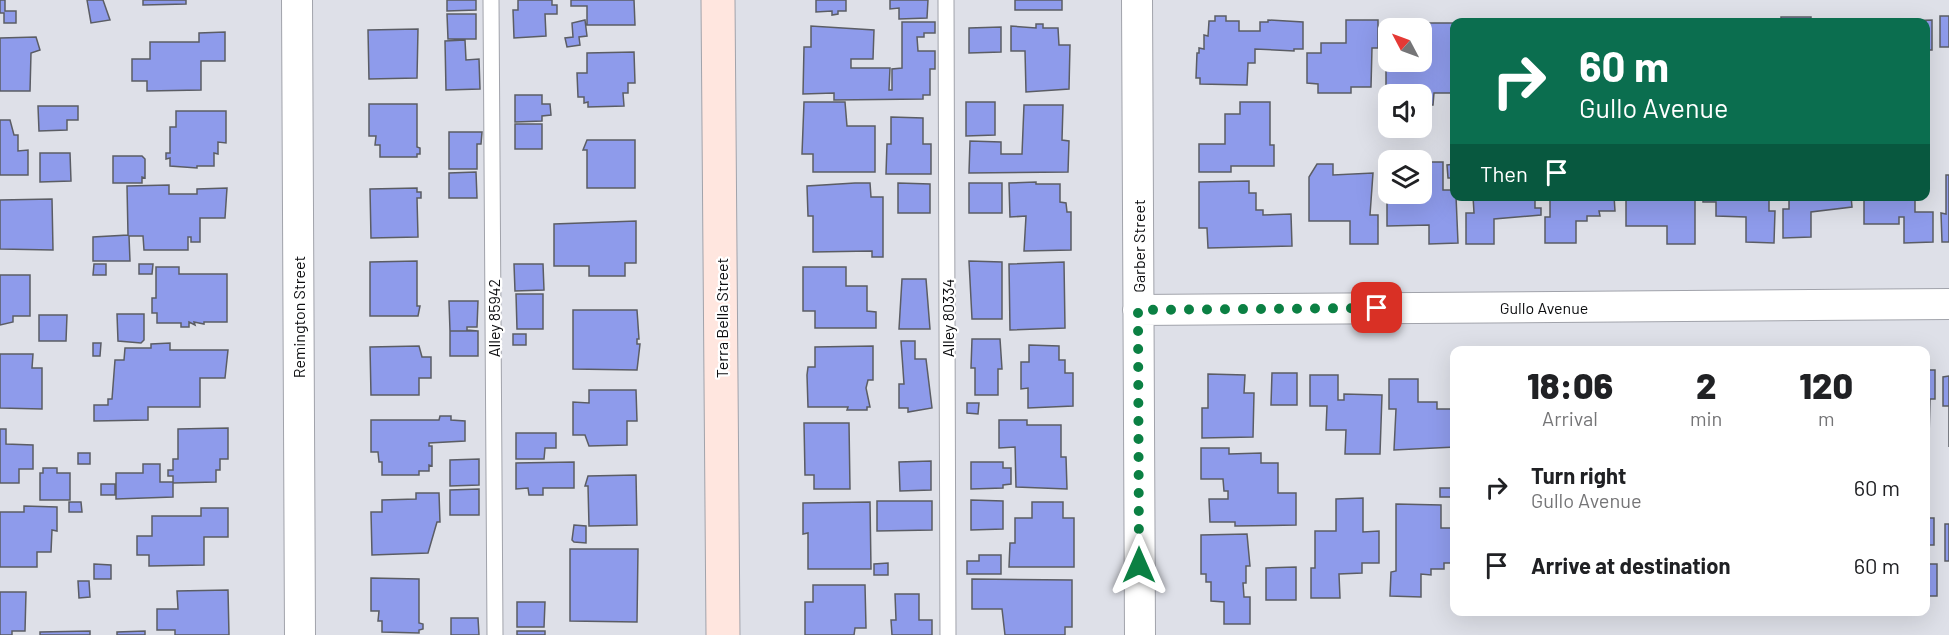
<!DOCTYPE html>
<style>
body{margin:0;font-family:Barlow,sans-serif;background:#f2f2f2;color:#202124;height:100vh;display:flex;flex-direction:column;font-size:22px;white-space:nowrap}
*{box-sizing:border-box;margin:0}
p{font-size:20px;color:#757577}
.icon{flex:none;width:33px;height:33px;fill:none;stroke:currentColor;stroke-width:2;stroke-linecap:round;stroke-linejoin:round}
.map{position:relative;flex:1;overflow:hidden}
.details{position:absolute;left:1450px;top:346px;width:480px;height:270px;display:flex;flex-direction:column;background:#fff;border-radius:12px;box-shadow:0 6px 24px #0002}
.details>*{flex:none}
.top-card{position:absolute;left:1450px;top:18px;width:480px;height:183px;border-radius:12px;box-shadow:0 6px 24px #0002;background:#0b6e4f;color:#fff;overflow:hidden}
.needle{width:39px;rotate:311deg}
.tools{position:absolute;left:1378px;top:18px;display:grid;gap:12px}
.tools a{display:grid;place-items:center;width:54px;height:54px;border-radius:12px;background:#fff;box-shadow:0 6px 24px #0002;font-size:30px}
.pin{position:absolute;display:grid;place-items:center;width:51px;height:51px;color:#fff;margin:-26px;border-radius:12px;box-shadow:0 3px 9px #0006}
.me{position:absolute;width:66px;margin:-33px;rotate:0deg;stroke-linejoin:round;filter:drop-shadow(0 0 4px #0008)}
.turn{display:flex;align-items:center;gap:21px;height:126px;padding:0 30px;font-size:27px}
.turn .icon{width:78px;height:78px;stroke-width:2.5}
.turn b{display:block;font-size:42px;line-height:51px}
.then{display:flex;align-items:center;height:57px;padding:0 30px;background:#0003;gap:12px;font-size:22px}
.eta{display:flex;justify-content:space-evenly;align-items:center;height:102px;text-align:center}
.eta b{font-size:36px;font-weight:800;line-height:42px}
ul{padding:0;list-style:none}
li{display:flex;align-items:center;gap:18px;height:78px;padding:0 30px}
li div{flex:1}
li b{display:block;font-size:22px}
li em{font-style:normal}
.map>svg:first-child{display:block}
.building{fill:#8e9beb;stroke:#5b5d64;stroke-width:1.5}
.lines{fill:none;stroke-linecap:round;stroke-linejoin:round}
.lane-casing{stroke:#a1a3ab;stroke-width:17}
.street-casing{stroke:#a1a3ab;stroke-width:32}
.secondary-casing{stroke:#a1a3ab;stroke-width:35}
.lane{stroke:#fff;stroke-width:15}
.street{stroke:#fff;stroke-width:30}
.secondary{stroke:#ffe6df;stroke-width:33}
.route{stroke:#0b8043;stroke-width:10;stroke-dasharray:0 18}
.labels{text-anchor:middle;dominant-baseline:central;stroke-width:4.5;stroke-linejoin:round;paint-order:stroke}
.street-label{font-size:16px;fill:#0c0d0f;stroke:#fff}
</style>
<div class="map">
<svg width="1949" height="635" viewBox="0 0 1949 635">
<rect width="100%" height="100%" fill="#dee0e8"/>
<!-- building -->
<path class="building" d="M0 0H5V11H16V23H4V13H0Z
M87 0H103L110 20 91 23Z
M143 0H186V4L143 5Z
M447 0H476V10L447 11Z
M518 0H552V5H557V14H545L546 36 514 38 513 10H518Z
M571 0H634L635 25H587V6H571Z
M816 0H846V11H838V14L832 15V11L816 12Z
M890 0H928L927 18 899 19V8L890 9Z
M1015 0H1062V10H1015Z
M447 14H476V39H448Z
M1215 16H1226V21H1239V31H1260V22H1268V20L1303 22V49H1294V51L1255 49V63H1248L1247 85 1200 84V78H1196L1197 53H1199V48L1204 49V35L1208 36 1209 21H1215Z
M1940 16H1949V47H1940Z
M1781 17H1811V22H1781Z
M585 20 587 36 579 37 580 45 567 47 565 38 573 37 572 23Z
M1346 20H1378V48H1372L1371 87H1351V93H1318V84L1307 83V53H1321V43H1346Z
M1464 20H1493V22H1464Z
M1702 20H1730V22H1702Z
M1932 20V50H1927L1926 88V22L1903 21Z
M902 22H935V33H924V37H917L918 51H935V69H930V95H923V99L834 100V93L803 94 804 47H811V26L874 30 873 59H851V68H890L889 90H892V69L902 68Z
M1428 23H1455V54H1451V93H1434L1433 105H1422V94H1393V89H1386V59L1422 62V49H1428Z
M1036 24H1043V28H1058L1059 45H1070L1069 89 1026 92 1025 51H1011V26L1036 28Z
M1001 27V52L969 53V28Z
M418 29 417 78 369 79 368 30Z
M225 32V61H201V90L147 91V81H132V59H150V42H199V33Z
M36 37 40 50 31 53 30 91H0V38Z
M465 40 466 60 479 59 480 89 446 90 445 41Z
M634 52 635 83H628V93H623L624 106 588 107V102L584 103V97H578L577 73H587V53Z
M515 95H542V104H550L551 115 542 116V121L515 122Z
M804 102H845L847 126H875V172H813V154H802Z
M966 102H995V135L966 136Z
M1240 102H1270V145H1274V166H1231V172H1199V144H1225V114H1240Z
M369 104H417V147L420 148V154H417V157H380V145H375L376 136H369Z
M1024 105H1063L1062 140 1069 141 1068 172 969 173 970 141 1001 142V154H1022Z
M38 106H78V120H67V130L39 131Z
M176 111H226V143L218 142V154L214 153V166H197V168L170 166V158L166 159V153H170V127H176Z
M891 117 923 118V144H931V174H886L887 144H891Z
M0 120H10L14 135H18V151L28 150V175H0Z
M515 124H542V149H515Z
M449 132H482L481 144H477V169H449Z
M587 140H635V188H587V150H583Z
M40 153H70L71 181 40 182Z
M113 156H142L145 159V178L142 177V183H113Z
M1422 162H1443V190H1455L1456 196 1458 243 1429 244V225L1387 226V164H1389V194H1422Z
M1317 164H1333V175L1373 173 1370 215H1378V244H1350V221H1309V177Z
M1455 164V178H1448L1447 165Z
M476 172 477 198H449V173Z
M1946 175H1949V242H1942L1941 213 1946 214Z
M1249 181V193H1256V210H1263V215L1291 214 1292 246 1208 248 1207 228H1199V182Z
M1036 182V184H1060V202L1066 203 1067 212H1071V250L1024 251 1026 216 1010 217 1009 183Z
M855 183H870L871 197H883V257H872V251L813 252V216H808L807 186Z
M898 183 930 184V213H898Z
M969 183H1002V213H969Z
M169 185V194H197V189L227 188 225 218H200V242H191V237H188V250H144L143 236H129L130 261H93V237L128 235 127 186Z
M417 188V192H421V198H417L418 237 371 238 370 189Z
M1473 196H1535V208H1541V215L1494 219V244H1466V213H1474Z
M1550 196H1614L1615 211H1599L1600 216H1587V221H1576V243H1545V217H1550Z
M1626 196H1695V244H1667V226H1626Z
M1703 196H1769V211H1775L1774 243 1746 242V217L1716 216V202H1703Z
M1789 196H1851L1852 207 1811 212V237L1783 238V209H1789Z
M1864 196H1915V212H1933V242L1904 243V217H1899V224H1864Z
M52 199 53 250 0 249V200Z
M636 221V263H625V276H589V266H554V224Z
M417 261V306H420L418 316H370V262Z
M969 261 1002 262V319H972Z
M1064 262 1065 328 1010 330 1009 264Z
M94 264H106V275H93Z
M139 264H153L152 274H139Z
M514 264H543L544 290 515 291Z
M156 267H179V274H227V322H204V324L194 322 195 325 189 322V327H181V323H157V313H152V298H156Z
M803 267H846V286H867V311L876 312V328H815V311H803Z
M0 275H30V316H13V322L0 325Z
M902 279H926L930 329H899Z
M516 294H543V329H517Z
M449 301H478L477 327H467V330L478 331H450Z
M573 310H637L639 339H637V344H640L637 370 573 369Z
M117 314H144V340L141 343 118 341Z
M39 315H67L66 341H39Z
M450 331H478V356H450Z
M513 334H526V345H513Z
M972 339H1000L1002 369H998V395H975V368H971Z
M901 341H915V359H926L932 408 908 412V408H899V384H904Z
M93 343H101L100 356H93Z
M170 343V350H228L225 378H200V407H148V420L94 421V405H108V399H112L115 360H124L125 348H151V344Z
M1029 345 1059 346V360H1065V373H1073V406L1028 408V388L1021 389V362H1029Z
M419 346 422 357H431V378H419V395H371L370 347Z
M873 346V380H868L866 388 870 407H867V410H847L848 407H808L807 375 808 367H815V347Z
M0 354H33L32 368H42V409L0 408Z
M1926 370H1935V399H1930L1929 438H1926Z
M1272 373H1297V405H1271Z
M1208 374 1245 375 1244 393H1254L1253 437 1202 438V408H1208Z
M1310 375H1338V400H1344V394L1382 395 1380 454H1345L1346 430H1326L1327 406H1310Z
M1949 376V447V406H1943V377Z
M1389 379H1418V402H1437V409H1455V447L1394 450 1396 409H1389Z
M589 390H636L637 421H627V445L589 446 585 435H573V402L589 403Z
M967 403H979L978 414 967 413Z
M440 416H451V420L465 421V441L429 443V446H432V466L429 465V471H419V475H382V462H379L378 452H371V420H439Z
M999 420H1027V425H1061V457H1066L1067 489 1016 487 1015 447 999 448Z
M804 423H849L850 489H814V475H805Z
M228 428V459H220V470H216V482L173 483V476H168V470H173V459H178V429Z
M0 429H6V444L33 445V469H19V483H0Z
M516 433H556V448H545L544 459H516Z
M1201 448H1229V454L1261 453V463H1278V493H1296V525L1235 526V522H1210L1209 499H1228V491H1224L1223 479H1201Z
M78 453H90V464H78Z
M479 459V485L450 486V460Z
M931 461V490L900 491 899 462Z
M574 462V488H543V495H529L528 488 516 489V463Z
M971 462H1003V468H1011V484L1003 485V488L971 489Z
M143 464H160V482H173V497L116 499V473H143Z
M43 468H57V473H70V500H40V473H43Z
M636 475 637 525 589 526 588 486H585L588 476Z
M101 484H115V495H101Z
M1440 488H1451V497H1440Z
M479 489V515H450V490Z
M416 493H439L440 522H437L428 553 372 555 371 512H382V500L416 499Z
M1363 498V532L1379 531V563H1362V573L1339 574 1340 598H1311V568H1315V531H1336V499Z
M971 500 1003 501V529L971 530Z
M877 501H932V530L877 531Z
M69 502H81L82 512H69Z
M870 502 871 569H808V533L803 534V503Z
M1032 502H1063V518H1074V567H1009L1010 543H1015V518H1032Z
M1396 504 1441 505V528H1451V535H1455V563H1444V569H1431V575L1421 574V597L1390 596 1391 572 1396 571Z
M24 506 57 507V531L52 530 51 552H37V567H0V512H24Z
M201 508H228V537H204V565L149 566V555H137V536H152V516H201Z
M1926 518H1934V545H1926Z
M1945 524H1949V561H1945Z
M574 525 586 526V543L574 542 572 540Z
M1247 534 1250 566H1246V583H1243L1244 597H1250V624H1224V602L1211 601V582H1206V574H1201V535Z
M570 549H638L637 622 570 621Z
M979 555H1001V574H967V561H979Z
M888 563V575H874V564Z
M94 564 111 565V579H94Z
M1926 564H1937V596H1926Z
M1296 567V600H1266V568Z
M371 578 419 579V623L423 624V629L419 630V633L382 632V621H378L379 611H371Z
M972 579 1072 580V627H1065V635H1005L1002 609H972Z
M78 581H89L90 597 79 598Z
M813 585H865L866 628H855L854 635H805V602H813Z
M228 590 229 635H175V630H157V609H178L177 591Z
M0 592H26L25 631H12V635H0Z
M895 594H919V620H932V635H892L891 620H896Z
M517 602H545L544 627H517Z
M451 618H478L479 635H451Z
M90 631V635H40V632Z
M145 631V635H117V632Z
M517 631H545V635H517Z"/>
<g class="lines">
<defs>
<path id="lane" d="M491 0 495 635
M946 0 948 635"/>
<path id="street" d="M297 0 300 635
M1137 0 1140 635
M1138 310 1949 304"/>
<path id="secondary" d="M718 0 723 635"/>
</defs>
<!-- lane casing -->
<use href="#lane" class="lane-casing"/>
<!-- street casing -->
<use href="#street" class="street-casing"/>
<!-- secondary casing -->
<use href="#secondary" class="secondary-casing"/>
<!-- lane -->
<use href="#lane" class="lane"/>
<!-- street -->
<use href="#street" class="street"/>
<!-- secondary -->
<use href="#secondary" class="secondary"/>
</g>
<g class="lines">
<!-- route -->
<path class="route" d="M1139 565 1138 310 1377 308"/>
</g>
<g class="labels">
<!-- street labels -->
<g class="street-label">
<text transform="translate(1138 246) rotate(-90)">Garber Street</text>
<text x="1544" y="307">Gullo Avenue</text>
<text transform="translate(298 317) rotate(-90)">Remington Street</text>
<text transform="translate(493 318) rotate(-90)">Alley 85942</text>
<text transform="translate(721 318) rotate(-90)">Terra Bella Street</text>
<text transform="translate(947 318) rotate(-90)">Alley 80334</text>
</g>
</g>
</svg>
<div class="tools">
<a><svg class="needle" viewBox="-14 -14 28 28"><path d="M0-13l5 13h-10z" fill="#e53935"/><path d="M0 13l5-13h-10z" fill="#757577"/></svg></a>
<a><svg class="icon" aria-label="sound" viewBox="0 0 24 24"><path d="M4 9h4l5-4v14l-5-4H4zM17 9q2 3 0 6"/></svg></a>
<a><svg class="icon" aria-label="layers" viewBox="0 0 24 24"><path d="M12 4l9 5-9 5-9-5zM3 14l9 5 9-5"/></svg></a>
</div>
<div class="pin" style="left:1377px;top:308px;background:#d93025"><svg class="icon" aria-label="arrive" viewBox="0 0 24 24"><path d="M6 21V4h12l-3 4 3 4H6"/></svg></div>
<svg class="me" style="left:1139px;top:565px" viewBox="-20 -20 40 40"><path d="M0-17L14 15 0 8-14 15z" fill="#0b8043" stroke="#fff" stroke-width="4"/></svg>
<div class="top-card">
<div class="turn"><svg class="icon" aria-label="right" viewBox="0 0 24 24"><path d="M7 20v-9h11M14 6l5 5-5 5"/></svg><div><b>60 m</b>Gullo Avenue</div></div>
<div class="then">Then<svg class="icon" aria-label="arrive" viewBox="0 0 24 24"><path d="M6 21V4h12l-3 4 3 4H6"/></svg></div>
</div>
<section class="details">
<div class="eta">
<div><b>18:06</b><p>Arrival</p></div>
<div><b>2</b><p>min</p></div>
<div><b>120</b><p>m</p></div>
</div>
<ul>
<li><svg class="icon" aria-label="right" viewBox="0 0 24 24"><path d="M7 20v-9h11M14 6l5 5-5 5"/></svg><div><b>Turn right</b><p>Gullo Avenue</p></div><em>60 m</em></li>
<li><svg class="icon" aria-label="arrive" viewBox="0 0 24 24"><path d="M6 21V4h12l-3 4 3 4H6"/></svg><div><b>Arrive at destination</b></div><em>60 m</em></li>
</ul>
</section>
</div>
